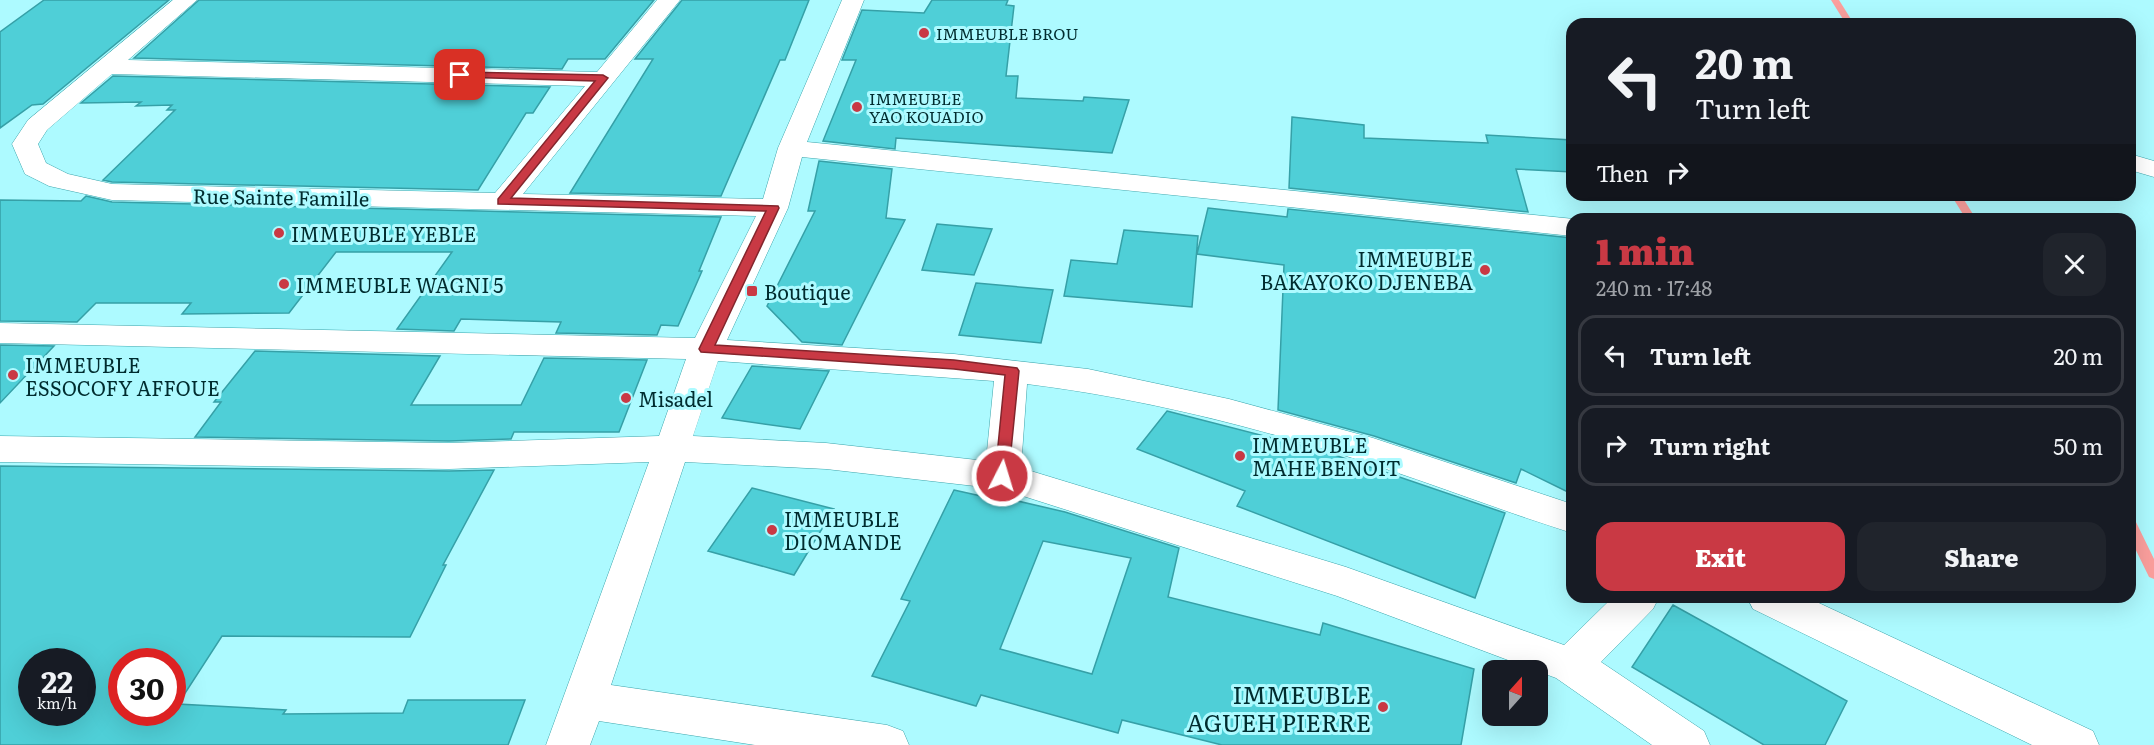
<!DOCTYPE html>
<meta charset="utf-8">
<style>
body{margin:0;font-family:Literata,serif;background:#20242c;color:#f1f3f6;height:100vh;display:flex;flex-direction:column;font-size:22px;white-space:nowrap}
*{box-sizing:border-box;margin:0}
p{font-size:20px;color:#9ea1a6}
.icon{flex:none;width:33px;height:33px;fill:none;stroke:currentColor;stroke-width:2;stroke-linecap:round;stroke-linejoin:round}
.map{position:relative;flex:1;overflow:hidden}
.details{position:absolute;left:1566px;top:213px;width:570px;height:390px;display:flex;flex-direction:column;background:#171b24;border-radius:18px;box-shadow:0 6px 24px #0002}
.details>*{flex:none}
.top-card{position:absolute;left:1566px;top:18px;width:570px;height:183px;border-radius:18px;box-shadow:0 6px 24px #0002;background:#171b24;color:#f1f3f6;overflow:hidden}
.needle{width:39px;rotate:21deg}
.controls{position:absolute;left:1482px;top:660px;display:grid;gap:12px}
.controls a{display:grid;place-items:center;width:66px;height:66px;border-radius:12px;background:#171b24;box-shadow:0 6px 24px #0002;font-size:30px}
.speed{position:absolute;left:18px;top:648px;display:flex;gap:12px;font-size:30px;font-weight:700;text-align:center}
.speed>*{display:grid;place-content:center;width:78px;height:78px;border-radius:50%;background:#171b24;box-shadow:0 6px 24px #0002;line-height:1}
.speed small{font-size:15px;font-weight:400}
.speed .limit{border:9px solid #d22;background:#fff;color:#111}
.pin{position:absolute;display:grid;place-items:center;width:51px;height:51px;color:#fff;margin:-26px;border-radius:12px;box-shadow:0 3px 9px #0006}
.me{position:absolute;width:66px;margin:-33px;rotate:5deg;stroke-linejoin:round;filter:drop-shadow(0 0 4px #0008)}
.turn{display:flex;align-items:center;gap:21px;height:126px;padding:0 30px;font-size:27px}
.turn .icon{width:78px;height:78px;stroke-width:2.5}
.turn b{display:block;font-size:42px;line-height:51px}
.then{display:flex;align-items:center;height:57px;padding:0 30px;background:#0003;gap:12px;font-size:22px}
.round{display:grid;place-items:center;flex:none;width:63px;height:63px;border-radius:18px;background:#20242c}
.overview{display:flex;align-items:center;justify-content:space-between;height:102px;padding:0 30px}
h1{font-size:36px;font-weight:800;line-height:45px;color:#c93944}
.action{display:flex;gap:12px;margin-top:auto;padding:12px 30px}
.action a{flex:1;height:69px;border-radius:18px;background:#c93944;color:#fff;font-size:24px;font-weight:800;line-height:69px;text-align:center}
.action a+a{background:#20242c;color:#f1f3f6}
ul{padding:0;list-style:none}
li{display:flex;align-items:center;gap:18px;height:81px;margin:0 12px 9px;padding:0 18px;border:3px solid #363941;border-radius:18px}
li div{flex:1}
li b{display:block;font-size:22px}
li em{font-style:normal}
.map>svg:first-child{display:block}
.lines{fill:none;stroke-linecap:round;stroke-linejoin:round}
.stream{fill:#fb9f9d;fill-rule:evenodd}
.building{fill:#4fcfd7;stroke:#36a0a7;stroke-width:1.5;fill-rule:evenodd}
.minor-casing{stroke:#3ca5ac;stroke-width:1}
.minor{fill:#fff;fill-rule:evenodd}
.route{fill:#c93944;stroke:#83252c;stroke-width:1.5}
.poi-dot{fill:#c93944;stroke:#adfaff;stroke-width:2}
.labels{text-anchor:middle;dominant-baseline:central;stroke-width:6;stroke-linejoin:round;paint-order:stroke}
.far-poi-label{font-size:16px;fill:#002c2f;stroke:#adfaff;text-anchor:start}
.street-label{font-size:20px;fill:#002c2f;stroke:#adfaff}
.poi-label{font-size:20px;fill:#002c2f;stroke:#adfaff;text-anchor:start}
.near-poi-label{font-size:24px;fill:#002c2f;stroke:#adfaff;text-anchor:end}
</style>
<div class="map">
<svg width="2154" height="745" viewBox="0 0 2154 745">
<rect width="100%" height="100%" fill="#adfaff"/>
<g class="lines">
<!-- stream -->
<path class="stream" d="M1831 0H1839L1854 24H1846Z
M1951 195H1961L1976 219H1966Z
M2130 519 2135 520 2154 559V579L2149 577 2130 538Z"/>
</g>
<!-- building -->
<path class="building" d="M44 0H169L43 104 32 105 0 128V32Z
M199 0H654L605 59H568L562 69 134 58Z
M682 0H809L785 60H780L721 196 570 193 653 59H635Z
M932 0H1008L1006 5 1014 6 1006 76H1018L1016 98 1083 101 1084 97 1129 100 1112 153 896 138 895 149 823 141 856 60H842L862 10 924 13Z
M113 76 550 87 533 113H526L478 190 112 182 103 180 175 110H167L172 105 136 106 141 102 81 103Z
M1292 117 1364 125V138L1488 143 1486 135 1572 140V172L1516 169 1528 212 1289 188Z
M819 161 892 169 886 218 905 220 842 345 802 342 767 306 815 211H808Z
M86 196 112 202 721 217 699 271H702L678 326 661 325 657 335 556 333 561 322 461 319 454 331 397 329 452 252H336L289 313 182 314 191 303H96L77 322 0 321V200L81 201Z
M1208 208 1287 217 1288 209 1572 238V494L1521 469 1516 483 1374 436 1278 410 1284 265 1197 254Z
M937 224 992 229 974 275 922 270Z
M1124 230 1198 236 1192 307 1064 296 1071 260 1117 264Z
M976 283 1053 290 1041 343 959 335Z
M0 345 54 346 0 403Z
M255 351 440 356 411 405H521L544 358 647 360 619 432H514L511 439 449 441 195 437 221 402H214Z
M752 366 829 371 800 429 722 418Z
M1167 411 1323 451 1505 513 1475 598 1237 506 1245 491 1137 449Z
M0 466 449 471 494 470 443 565H446L410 637 222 636 178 704 286 710 283 714 403 713 408 700H525L508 745H0ZM32 662H82V712H32ZM122 662H172V712H122Z
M752 488 834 509 794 575 708 551Z
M954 490 1008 502 1009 499 1065 512 1179 548 1168 597 1320 635 1323 623 1474 669 1461 745H1222L1122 720 1118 733 981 695 976 706 872 676 910 601 901 599ZM1043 541 1131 558 1092 674 1000 649Z
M1673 605 1847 701 1825 745H1764L1632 667Z"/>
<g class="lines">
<defs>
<path id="minor" d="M173 0H197L128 60 597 72 657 0H680L523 194 763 199 778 148 842 0H864L807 142 1574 219H1572V236L802 157 788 208 727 340 954 354 1088 369 1229 399 1373 438 1572 504V533C1502 511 1434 484 1365 462 1256 427 1141 398 1027 384L1021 468 1346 567 1564 645 1613 597H1659L1653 609 1601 662 1704 731 1710 745H1652L1556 678 1337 596 1001 489 826 469 685 462 611 685 887 725 903 731 909 745H755L599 721 590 745H546L649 462 449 469 0 462V436L449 443 659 436 686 359 0 343V323L695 338 756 216 112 200 49 186 25 174 12 144 28 120ZM112 74 585 86 495 193 112 184 68 174 46 163 38 144 47 130ZM718 361 994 381 986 461 826 443 693 436Z
M2130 154 2154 161V177L2130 170Z
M1747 597H1806L2093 731 2099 745H2032L1753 609Z"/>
</defs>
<!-- minor casing -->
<use href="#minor" class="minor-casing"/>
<!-- minor -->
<use href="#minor" class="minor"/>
</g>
<!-- route -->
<path class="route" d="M460 72 603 75 608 78 511 198 778 206 779 208 715 345 954 360 1017 368 1019 371 1008 480H997L995 476 1005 375 954 369 701 352 699 349 766 211 498 204V199L595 81 457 77V73Z"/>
<!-- markers -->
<g class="poi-dot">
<circle cx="924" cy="33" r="6"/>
<circle cx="857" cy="107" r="6"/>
<circle cx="279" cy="233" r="6"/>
<circle cx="1485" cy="270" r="6"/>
<circle cx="284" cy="284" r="6"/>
<rect x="746" y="285" width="12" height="12" rx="3"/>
<circle cx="13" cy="375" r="6"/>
<circle cx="626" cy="398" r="6"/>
<circle cx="1240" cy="456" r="6"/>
<circle cx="772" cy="530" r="6"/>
<circle cx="1383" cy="707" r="6"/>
</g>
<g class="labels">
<!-- far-poi labels -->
<g class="far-poi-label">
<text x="936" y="33">IMMEUBLE BROU</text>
<text x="869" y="98">IMMEUBLE<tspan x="869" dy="18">YAO KOUADIO</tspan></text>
</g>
<!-- street labels -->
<g class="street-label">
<text transform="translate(281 196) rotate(1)">Rue Sainte Famille</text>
</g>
<!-- poi labels -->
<g class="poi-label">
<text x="291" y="233">IMMEUBLE YEBLE</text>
<text x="1473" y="258" text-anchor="end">IMMEUBLE<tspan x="1473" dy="23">BAKAYOKO DJENEBA</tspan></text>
<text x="296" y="284">IMMEUBLE WAGNI 5</text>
<text x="764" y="291">Boutique</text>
<text x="25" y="364">IMMEUBLE<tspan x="25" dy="23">ESSOCOFY AFFOUE</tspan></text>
<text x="638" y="398">Misadel</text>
<text x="1252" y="444">IMMEUBLE<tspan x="1252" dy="23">MAHE BENOIT</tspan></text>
<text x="784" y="518">IMMEUBLE<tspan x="784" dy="23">DIOMANDE</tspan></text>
</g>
<!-- near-poi labels -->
<g class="near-poi-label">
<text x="1371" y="693">IMMEUBLE<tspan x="1371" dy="28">AGUEH PIERRE</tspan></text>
</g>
</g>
</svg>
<div class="controls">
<a><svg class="needle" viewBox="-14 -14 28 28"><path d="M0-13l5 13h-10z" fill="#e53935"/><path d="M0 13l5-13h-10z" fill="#9ea1a6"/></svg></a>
</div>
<div class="speed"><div>22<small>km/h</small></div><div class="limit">30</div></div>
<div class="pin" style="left:460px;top:75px;background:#d93025"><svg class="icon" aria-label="arrive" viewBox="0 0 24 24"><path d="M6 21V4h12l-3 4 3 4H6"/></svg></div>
<svg class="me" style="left:1002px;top:476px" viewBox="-20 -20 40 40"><circle r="17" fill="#c93944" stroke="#fff" stroke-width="3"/><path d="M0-11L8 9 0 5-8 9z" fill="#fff"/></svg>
<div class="top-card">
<div class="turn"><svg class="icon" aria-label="left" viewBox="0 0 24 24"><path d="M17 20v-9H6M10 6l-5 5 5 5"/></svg><div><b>20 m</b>Turn left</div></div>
<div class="then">Then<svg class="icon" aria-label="right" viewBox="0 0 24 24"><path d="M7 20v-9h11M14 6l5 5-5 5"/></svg></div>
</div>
<section class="details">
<div class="overview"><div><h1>1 min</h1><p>240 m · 17:48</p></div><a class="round"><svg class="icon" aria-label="close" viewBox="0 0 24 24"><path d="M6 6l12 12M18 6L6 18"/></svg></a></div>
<ul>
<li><svg class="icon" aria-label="left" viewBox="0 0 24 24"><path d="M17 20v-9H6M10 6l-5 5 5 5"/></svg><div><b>Turn left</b></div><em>20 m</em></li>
<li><svg class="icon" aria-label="right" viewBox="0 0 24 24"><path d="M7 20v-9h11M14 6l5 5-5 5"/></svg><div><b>Turn right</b></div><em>50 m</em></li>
</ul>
<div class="action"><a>Exit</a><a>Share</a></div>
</section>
</div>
